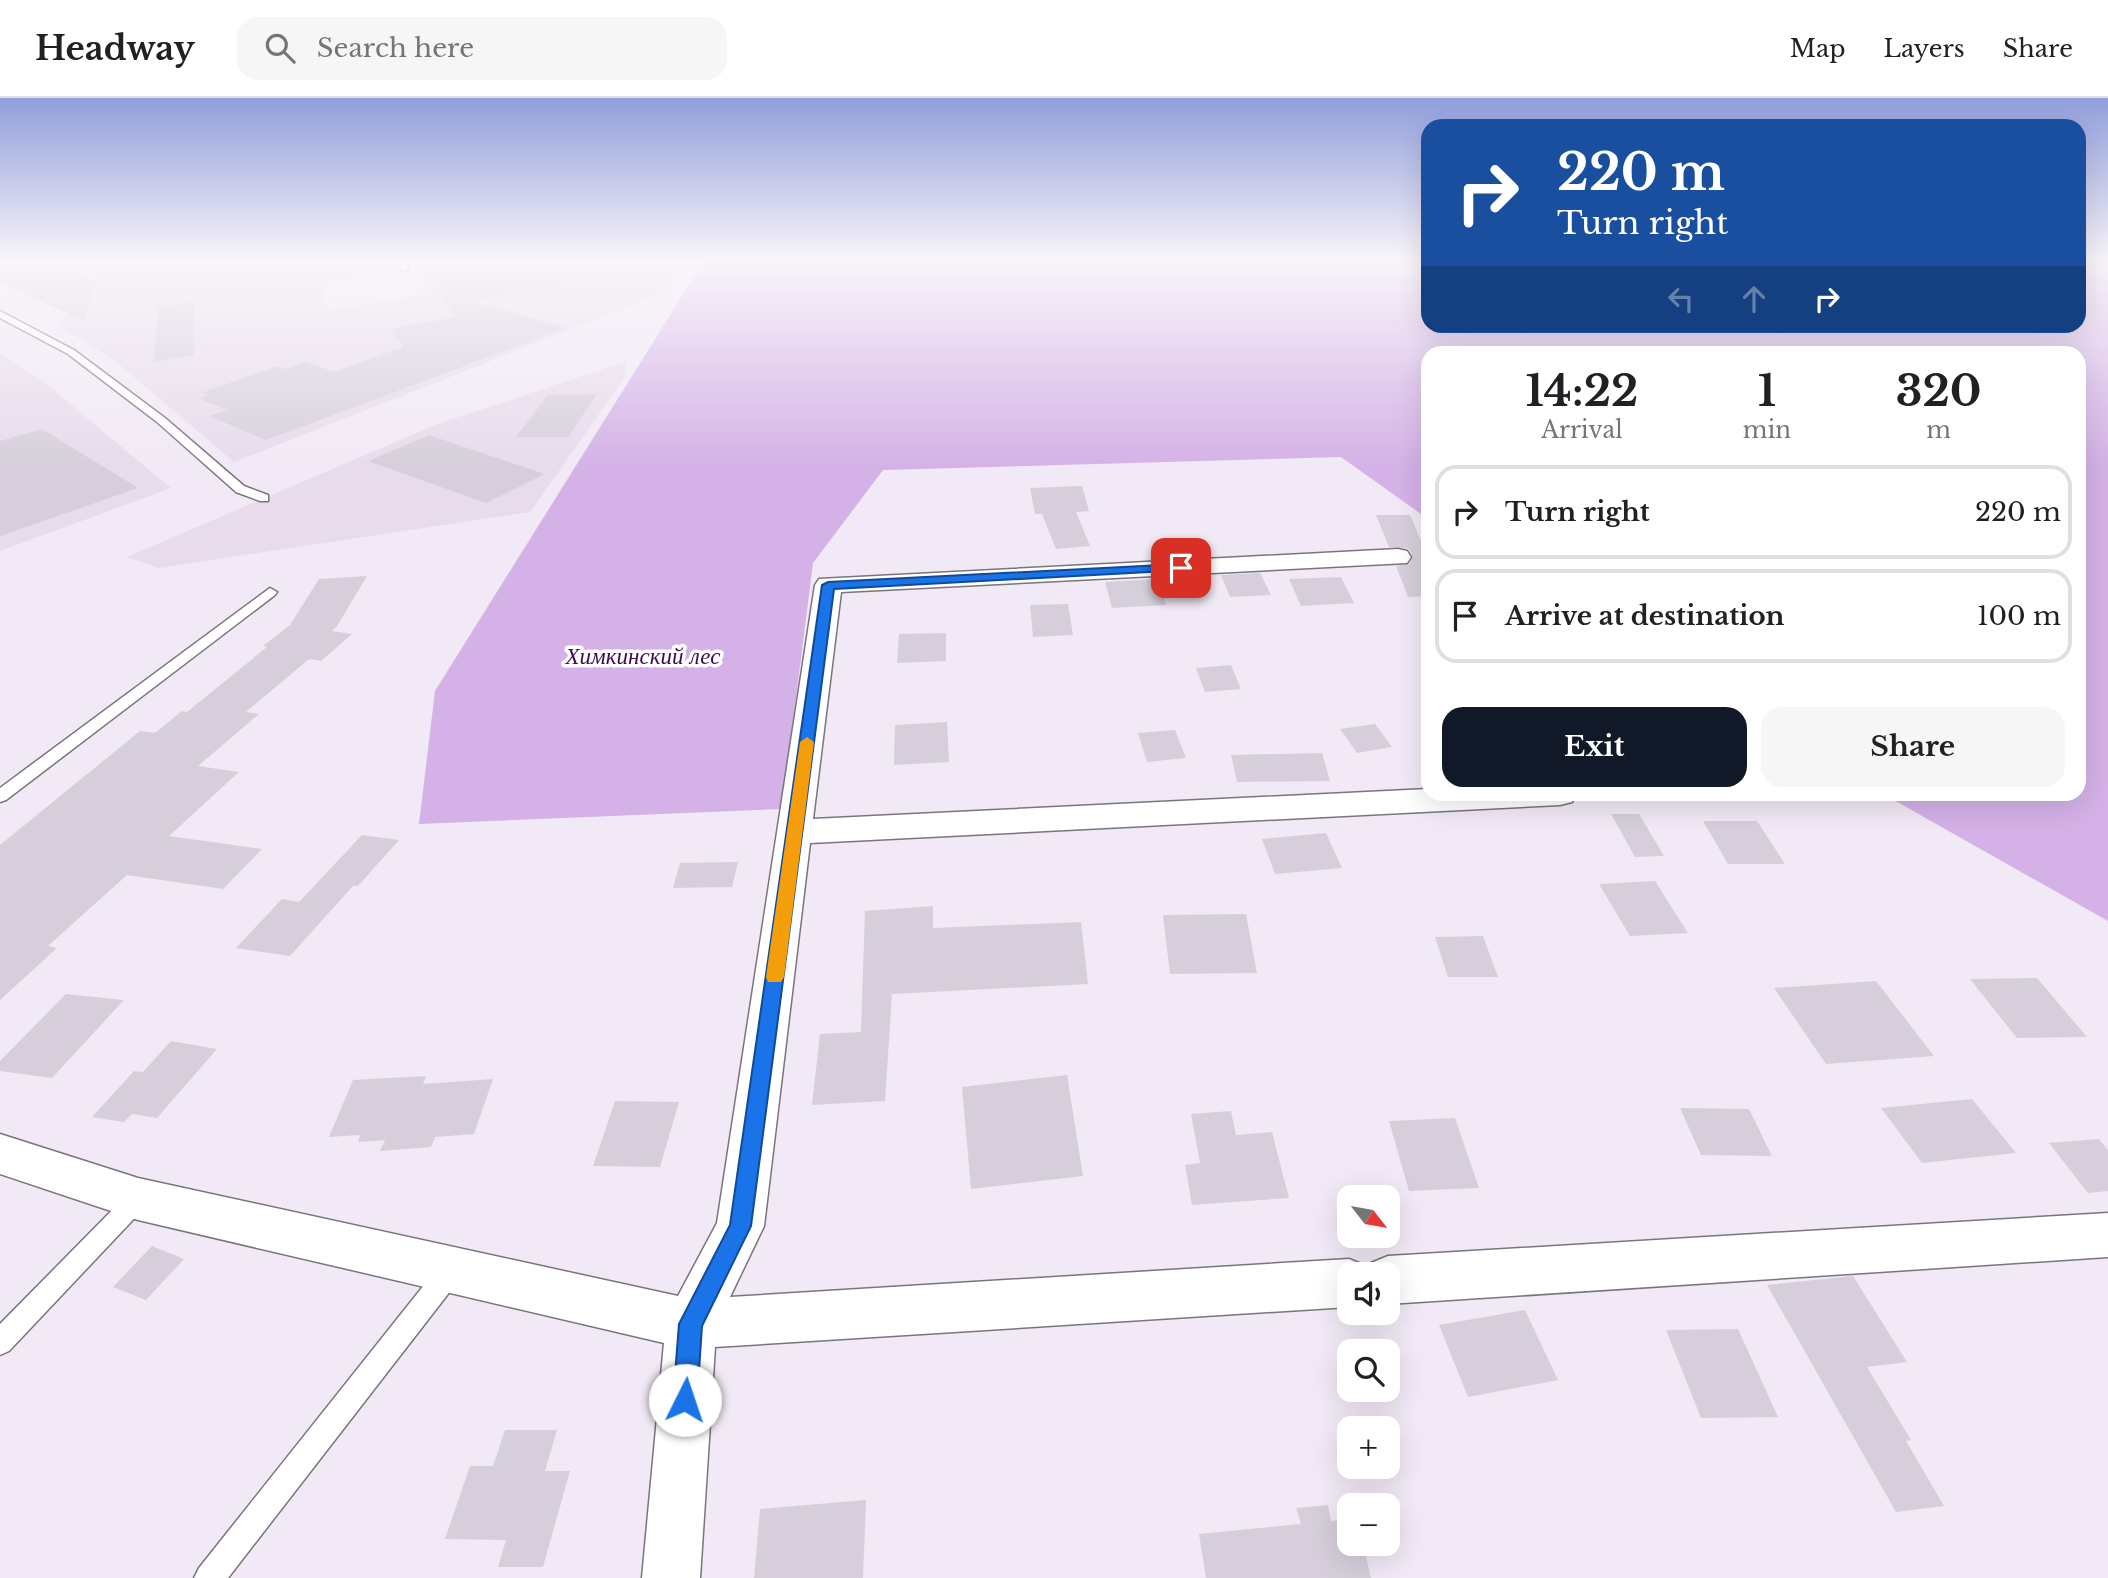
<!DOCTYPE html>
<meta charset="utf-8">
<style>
body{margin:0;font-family:"Libre Baskerville",serif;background:#f6f6f6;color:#202124;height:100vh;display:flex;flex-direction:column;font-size:26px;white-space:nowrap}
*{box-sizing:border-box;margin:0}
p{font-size:23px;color:#757577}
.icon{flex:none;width:38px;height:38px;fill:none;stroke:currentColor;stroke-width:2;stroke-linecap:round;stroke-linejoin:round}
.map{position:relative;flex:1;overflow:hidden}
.sheet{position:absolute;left:1421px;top:248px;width:665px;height:455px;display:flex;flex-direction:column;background:#fff;border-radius:21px;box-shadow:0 7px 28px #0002}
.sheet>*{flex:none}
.banner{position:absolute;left:1421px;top:21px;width:665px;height:214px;border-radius:21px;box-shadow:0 7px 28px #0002;background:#1a4fa0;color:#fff;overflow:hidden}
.needle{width:46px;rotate:121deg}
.tools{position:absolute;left:1337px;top:1087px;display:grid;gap:14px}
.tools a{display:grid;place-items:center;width:63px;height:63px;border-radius:14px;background:#fff;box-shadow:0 7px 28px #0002;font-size:35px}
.pin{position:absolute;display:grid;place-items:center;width:60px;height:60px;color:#fff;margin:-30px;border-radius:14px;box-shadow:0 4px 10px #0006}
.me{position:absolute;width:77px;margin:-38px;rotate:4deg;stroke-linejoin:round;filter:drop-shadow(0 0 5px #0008)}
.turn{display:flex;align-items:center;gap:24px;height:147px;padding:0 21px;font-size:32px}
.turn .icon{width:91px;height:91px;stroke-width:2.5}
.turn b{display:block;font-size:49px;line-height:60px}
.lanes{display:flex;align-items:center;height:66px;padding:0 21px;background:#0003;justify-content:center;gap:35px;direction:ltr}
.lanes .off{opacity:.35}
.eta{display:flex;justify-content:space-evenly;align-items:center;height:119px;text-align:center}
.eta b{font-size:42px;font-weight:800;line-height:49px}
.cta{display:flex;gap:14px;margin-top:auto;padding:14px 21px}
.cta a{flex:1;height:80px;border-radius:21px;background:#111827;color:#fff;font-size:28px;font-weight:800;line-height:80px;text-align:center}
.cta a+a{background:#f6f6f6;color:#202124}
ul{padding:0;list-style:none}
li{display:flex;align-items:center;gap:21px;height:94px;margin:0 14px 10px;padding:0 7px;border:4px solid #e0e0e0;border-radius:21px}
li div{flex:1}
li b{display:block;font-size:26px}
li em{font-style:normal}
header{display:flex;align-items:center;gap:42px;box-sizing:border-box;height:98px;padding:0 35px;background:#fff;border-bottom:2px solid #e0e0e0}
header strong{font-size:33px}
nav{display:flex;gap:38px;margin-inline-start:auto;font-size:24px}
.search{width:490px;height:63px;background:#f6f6f6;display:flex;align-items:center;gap:18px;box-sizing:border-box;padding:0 24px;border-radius:21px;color:#757577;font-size:26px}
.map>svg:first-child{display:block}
.built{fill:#e7dbec}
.green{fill:#d4b1e7}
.building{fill:#d6cfdb}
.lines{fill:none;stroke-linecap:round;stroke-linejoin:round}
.lane-casing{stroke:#7b747e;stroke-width:3}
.street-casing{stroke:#7b747e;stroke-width:3}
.lane{fill:#fff;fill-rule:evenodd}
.street{fill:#fff;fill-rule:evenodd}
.route{fill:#1a73e8;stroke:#114b97;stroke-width:2}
.slow{fill:#f59e0b}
.labels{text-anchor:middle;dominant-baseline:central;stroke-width:7;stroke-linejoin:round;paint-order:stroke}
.park-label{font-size:23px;font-style:italic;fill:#3e0c53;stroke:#fff}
</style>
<header>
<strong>Headway</strong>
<div class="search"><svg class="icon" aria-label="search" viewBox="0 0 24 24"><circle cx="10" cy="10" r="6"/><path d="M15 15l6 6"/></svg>Search here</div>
<nav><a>Map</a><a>Layers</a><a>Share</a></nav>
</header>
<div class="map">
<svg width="2108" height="1480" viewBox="0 0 2108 1480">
<rect width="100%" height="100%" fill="#f1e9f5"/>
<!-- built -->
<path class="built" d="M95 163H387L391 175 323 185 326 212 431 196 415 163H683L664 195 234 364 114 262 57 227 94 180Z
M0 255 45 285 171 390 0 453Z
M625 264 626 278 530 414 158 470 127 459 440 325Z"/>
<!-- green -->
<path class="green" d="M704 163H1428V228H2079V163H2108V823L1885 697 2079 696V256H1428V421L1341 359 883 372 813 465 782 711 419 726 435 593Z"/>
<!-- building -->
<path class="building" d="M0 163H47L96 183 85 223 0 185Z
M455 163H547L566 188 472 203 566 230 266 342 209 318 228 312 199 301 208 297 201 295 278 268 286 271 305 264 334 274 403 249 390 231 454 219 425 167Z
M194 203V257L154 264 158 209Z
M597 296 568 339H516L548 297Z
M42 331 138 390 0 438V343Z
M429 337 494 359 545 376 486 405 368 363Z
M1082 388 1089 413 1076 414 1090 448 1056 451 1042 416H1035L1030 390Z
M1376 417H1410L1428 459V498L1408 499 1396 468 1409 466 1413 458 1408 450 1389 449Z
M1260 475 1271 497 1230 499 1221 477Z
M367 478 337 528 332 533 352 536 321 563 309 561 246 614 259 616 198 668 239 674 169 738 262 751 223 791 127 777 48 848 57 850 0 902V747L140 633 155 635 182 613 187 614 267 549 263 548 290 527 319 481Z
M1341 479 1354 505 1301 508 1289 481Z
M1158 481 1166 507 1112 510 1105 484Z
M1068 506 1073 537 1033 539 1030 507Z
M946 535V563L897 565 899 536Z
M1231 567 1241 591 1205 594 1196 570Z
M947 624 949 664 894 667 895 627Z
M1375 626 1392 649 1357 655 1340 631Z
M1175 632 1186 660 1147 664 1138 635Z
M1322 655 1330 683 1237 684 1231 657Z
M1611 716H1639L1664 758 1635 759Z
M1703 723H1757L1785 766H1728Z
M1326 735 1342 770 1275 776 1262 741Z
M362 737 399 742 358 788H353L290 858 236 850 282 801 299 804Z
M738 764 732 789 673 790 680 765Z
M1655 783 1688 835 1630 838 1599 786Z
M933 808V830L1081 824 1088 886 892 896 885 1003 812 1007 820 936 861 934 865 813Z
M1246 816 1257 875 1170 876 1163 817Z
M1483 838 1498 879H1448L1435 839Z
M2037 880 2048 893 2087 939 2017 940 1970 881Z
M1876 883 1934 958 1826 966 1774 890Z
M66 896 124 902 52 980 0 973V963Z
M171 943 217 951 157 1020 132 1016 124 1024 92 1019 134 973 143 974Z
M1067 977 1083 1078 971 1091 962 989Z
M426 978 423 986 493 981 474 1036 435 1039 431 1049 380 1053 385 1042 358 1044 360 1037 329 1039 353 982Z
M1972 1001 2016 1055 1922 1065 1881 1010Z
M615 1003 679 1004 660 1069 593 1068Z
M1680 1010 1749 1011 1772 1058 1701 1057Z
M1231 1013 1236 1037 1272 1034 1289 1100 1192 1107 1185 1067 1200 1065 1191 1016Z
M1455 1020 1479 1090 1409 1093 1389 1023Z
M2099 1041 2108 1052V1093L2088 1095 2049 1045Z
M152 1148 184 1161 146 1202 113 1189Z
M1853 1178 1907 1264 1867 1269 1911 1342 1906 1343 1944 1408 1896 1414 1767 1187Z
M1525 1212 1558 1282 1468 1299 1439 1227Z
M1738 1231 1778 1319 1701 1320 1666 1232Z
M505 1332H557L545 1373H570L543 1469H498L506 1442 445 1441 470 1368H493Z
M866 1402 863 1480H754L760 1411Z
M1328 1407 1331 1423 1349 1421V1446H1363L1371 1480H1206L1199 1436 1301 1426 1296 1410Z"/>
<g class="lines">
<defs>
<path id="lane" d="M398 163H406L408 173H402Z
M0 213 74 252 165 320 244 388 268 397V403H260L236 394 157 324 68 256 0 220Z
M270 490 277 494 275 497 6 702 0 704V690Z
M138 1090 146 1094 150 1101 146 1108 9 1253 0 1257V1226L130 1094Z
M449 1163 458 1167 461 1175 458 1183 228 1480H194L199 1470 440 1167Z"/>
<path id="street" d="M1398 451 1407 453 1411 459 1407 465 841 494 813 721 1428 691V696H1576L1572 704 1560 707 810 745 764 1128 730 1199 1349 1161 1366 1168 1368 1172 1371 1165 1388 1158 2108 1115V1159L1388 1206V1176H1349V1209L715 1249 700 1480H642L664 1245 138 1122 0 1076V1036L138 1080 678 1198 717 1125 815 487 819 481Z"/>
</defs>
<!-- lane casing -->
<use href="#lane" class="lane-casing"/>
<!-- street casing -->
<use href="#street" class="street-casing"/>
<!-- lane -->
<use href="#lane" class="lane"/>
<!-- street -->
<use href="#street" class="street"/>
</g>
<!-- sky -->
<linearGradient id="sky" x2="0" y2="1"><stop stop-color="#919edc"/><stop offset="0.44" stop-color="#f9f5fa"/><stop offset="1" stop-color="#f9f5fa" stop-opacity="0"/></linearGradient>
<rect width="2108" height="370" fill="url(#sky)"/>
<!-- route -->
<path class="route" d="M1181 466 1185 467V472L834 491 751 1128 702 1228 697 1302 693 1311 685 1314 676 1311 673 1302 679 1226 730 1127 822 487 828 484Z"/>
<!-- slow -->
<path class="slow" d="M807 639 814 644 784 879 781 884H768L766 879 800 644Z"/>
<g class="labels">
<!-- park labels -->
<g class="park-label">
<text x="643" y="558">Химкинский лес</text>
</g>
</g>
</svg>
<div class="tools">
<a><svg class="needle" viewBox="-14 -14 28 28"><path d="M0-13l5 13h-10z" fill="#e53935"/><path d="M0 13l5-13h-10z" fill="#757577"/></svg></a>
<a><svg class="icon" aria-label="sound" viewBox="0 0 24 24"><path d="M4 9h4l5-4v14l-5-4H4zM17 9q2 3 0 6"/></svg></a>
<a><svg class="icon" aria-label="search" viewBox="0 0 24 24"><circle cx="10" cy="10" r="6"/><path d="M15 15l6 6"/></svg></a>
<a>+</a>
<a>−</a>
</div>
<div class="pin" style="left:1181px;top:470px;background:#d93025"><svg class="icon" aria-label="arrive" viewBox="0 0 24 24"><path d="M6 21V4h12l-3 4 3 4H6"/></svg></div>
<svg class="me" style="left:685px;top:1302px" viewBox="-20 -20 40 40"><circle r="19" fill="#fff"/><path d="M0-13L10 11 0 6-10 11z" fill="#1a73e8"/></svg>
<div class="banner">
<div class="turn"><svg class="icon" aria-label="right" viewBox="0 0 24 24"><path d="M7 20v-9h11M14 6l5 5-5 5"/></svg><div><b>220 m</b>Turn right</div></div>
<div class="lanes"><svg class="icon off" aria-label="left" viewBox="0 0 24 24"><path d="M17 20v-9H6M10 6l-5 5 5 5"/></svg><svg class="icon off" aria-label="ahead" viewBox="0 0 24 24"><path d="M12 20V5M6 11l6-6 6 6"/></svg><svg class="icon" aria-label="right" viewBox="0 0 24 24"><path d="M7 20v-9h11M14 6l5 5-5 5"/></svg></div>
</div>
<section class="sheet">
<div class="eta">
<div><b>14:22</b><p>Arrival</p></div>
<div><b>1</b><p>min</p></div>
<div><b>320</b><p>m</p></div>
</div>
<ul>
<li><svg class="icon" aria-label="right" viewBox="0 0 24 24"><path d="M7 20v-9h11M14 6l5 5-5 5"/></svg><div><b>Turn right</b></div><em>220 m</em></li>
<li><svg class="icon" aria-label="arrive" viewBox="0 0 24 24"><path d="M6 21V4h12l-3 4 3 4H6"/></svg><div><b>Arrive at destination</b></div><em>100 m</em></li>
</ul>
<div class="cta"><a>Exit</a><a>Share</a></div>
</section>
</div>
